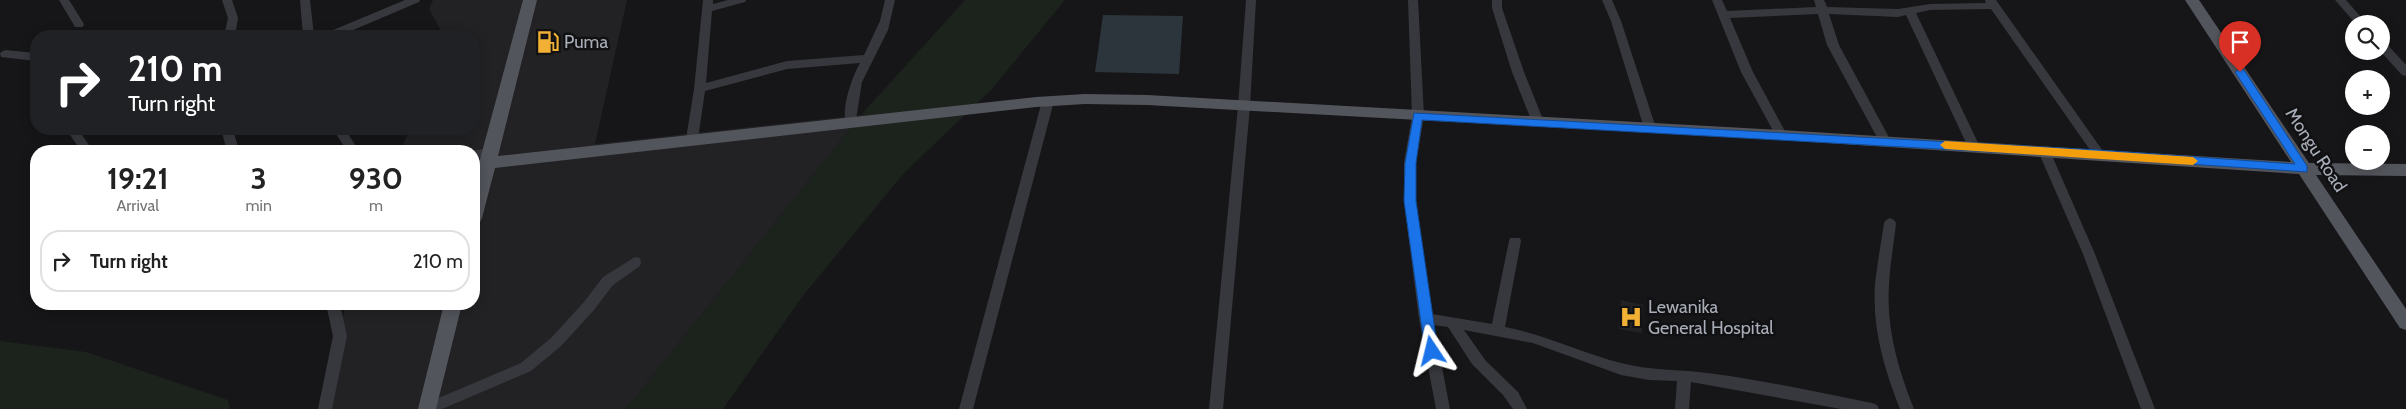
<!DOCTYPE html>
<meta charset="utf-8">
<style>
body{margin:0;font-family:Cabin,sans-serif;background:#f2f2f2;color:#222;height:100vh;display:flex;flex-direction:column;font-size:19px;white-space:nowrap}
*{box-sizing:border-box;margin:0}
p{font-size:16px;color:#767676}
.icon{flex:none;width:28px;height:28px;fill:none;stroke:currentColor;stroke-width:2;stroke-linecap:round;stroke-linejoin:round}
.map{position:relative;flex:1;overflow:hidden}
.drawer{position:absolute;left:30px;top:145px;width:450px;height:165px;display:flex;flex-direction:column;background:#fff;border-radius:20px;box-shadow:0 2px 12px #0003}
.drawer>*{flex:none}
.hud{position:absolute;left:30px;top:30px;width:450px;height:105px;border-radius:20px;box-shadow:0 2px 12px #0003;background:#202124;color:#fff;overflow:hidden}
.buttons{position:absolute;left:2345px;top:15px;display:grid;gap:10px}
.buttons a{display:grid;place-items:center;width:45px;height:45px;border-radius:50%;background:#fff;box-shadow:0 2px 12px #0003;font-size:25px}
.pin{position:absolute;display:grid;place-items:center;width:42px;height:42px;color:#fff;margin:-51px -21px;border-radius:50% 50% 50% 0;rotate:-45deg;box-shadow:0 0 5px #0007}
.pin .icon{rotate:45deg}
.me{position:absolute;width:55px;margin:-28px;rotate:350deg;stroke-linejoin:round;filter:drop-shadow(0 0 4px #0008)}
.turn{display:flex;align-items:center;gap:18px;height:105px;padding:0 15px;font-size:22px}
.turn .icon{width:65px;height:65px;stroke-width:2.5}
.turn b{display:block;font-size:35px;line-height:42px}
.eta{display:flex;justify-content:space-evenly;align-items:center;height:85px;text-align:center}
.eta b{font-size:30px;font-weight:800;line-height:35px}
ul{padding:0;list-style:none}
li{display:flex;align-items:center;gap:15px;height:62px;margin:0 10px 8px;padding:0 5px;border:2px solid #e0e0e0;border-radius:20px}
li div{flex:1}
li b{display:block;font-size:19px}
li em{font-style:normal}
.map>svg:first-child{display:block}
.built{fill:#222225}
.green{fill:#1c231d}
.water{fill:#2c353c}
.lines{fill:none;stroke-linecap:round;stroke-linejoin:round}
.minor{fill:#37383d;fill-rule:evenodd}
.major{fill:#53555c;fill-rule:evenodd}
.route{fill:#1a73e8;stroke:#114b97}
.slow{fill:#f59e0b}
.labels{text-anchor:middle;dominant-baseline:central;stroke-width:5;stroke-linejoin:round;paint-order:stroke}
.poi-label{font-size:18px;fill:#a8adb8;stroke:#111113;text-anchor:start}
.street-label{font-size:18px;fill:#a8adb8;stroke:#111113}
</style>
<div class="map">
<svg width="2406" height="409" viewBox="0 0 2406 409">
<rect width="100%" height="100%" fill="#161618"/>
<!-- built -->
<path class="built" d="M433 0H627L595 144 861 115 626 409H318L346 304H474V151H400L410 129H474V36H444L429 9Z
M1621 300 1643 305 1642 333 1619 329Z"/>
<!-- green -->
<path class="green" d="M965 0H1065L991 90 903 174 802 297 723 409H626L861 115Z
M0 341 86 352 228 400 230 409H0Z"/>
<!-- water -->
<path class="water" d="M1103 15 1183 16 1179 74 1095 72Z"/>
<g class="lines">
<!-- minor -->
<path class="minor" d="M59 0H69L84 24 83 27H75Z
M222 0H232L238 18 235 36H224L228 18Z
M300 0H310L314 36H303Z
M405 0H420L419 2 339 36H324L326 33Z
M703 0H713V4L728 0H746L745 2 712 11 706 83 787 61 864 55 880 21 885 0H895L888 30 862 82 855 126H847C840 110 852 77 860 63L787 69 705 91 698 139 696 142H688L686 139 694 89Z
M1246 0H1256L1250 106 1223 409H1209L1238 106Z
M1408 0H1418L1424 116 1416 163V201L1432 314 1492 324 1509 241 1510 238H1520L1521 241 1505 327C1546 335 1582 353 1621 363 1651 371 1684 369 1715 374 1768 381 1820 393 1872 403L1877 405 1879 409H1841L1691 382 1689 409H1675L1677 381 1649 380 1621 375 1533 343 1464 330 1486 361 1518 392 1527 409H1513L1503 395 1472 364 1448 327 1434 325 1450 409H1436L1419 319 1404 201V163L1412 116Z
M1492 0H1502V8L1524 72 1544 122 1542 125 1538 126 1532 122 1512 72 1492 8Z
M1602 0H1612L1621 21 1656 128 1654 131 1650 132 1644 128 1611 21Z
M1712 0H1722L1727 11 1816 7 1814 0H1824L1827 7 1898 9 1930 4 1986 3 1985 0H1996L2105 154 2099 158 2095 157 1991 9 1930 10 1916 13 1980 147 1974 151 1968 147 1906 15 1898 17 1829 14 1839 45 1891 141 1885 145 1879 141 1827 45 1818 14 1730 18 1753 72 1787 135 1781 139 1777 138 1741 72Z
M2335 0H2346L2367 24H2356Z
M2381 41 2385 42 2406 65V76L2402 75 2380 51Z
M5 50 36 53V61L1 57 0 53Z
M1048 97 1054 101 973 409H959L1042 101Z
M66 129H78L93 151H81Z
M221 129H233L239 151H227Z
M333 129H345L359 151H347Z
M2044 147 2050 151 2095 254 2155 409H2141L2083 254 2038 151Z
M490 148 494 149 496 152 494 155 474 158V151H470Z
M1890 218 1894 220 1896 223C1894 244 1890 264 1889 285 1886 328 1898 369 1914 409H1900C1884 369 1872 328 1875 285 1877 264 1881 244 1884 223L1886 220Z
M635 257 640 258 641 262 640 266 613 285 594 310 561 346 531 371 442 409H420L422 405 521 363 551 338 584 302 603 277Z
M326 304H340L347 336 332 409H318L333 336Z"/>
<!-- major -->
<path class="major" d="M523 0H537L498 156 1036 97 1085 94 1147 95 1781 130 2291 162 2185 0H2199L2309 163 2406 164V176L2316 175 2406 309V330L2400 328 2299 174 1781 140 1147 105 1085 104 1036 107 495 168 482 218 480 222 474 224V188L479 163Z
M444 304H462L436 409H418Z"/>
</g>
<!-- route -->
<path class="route" d="M2240 69 2244 70 2307 166V172L2099 158 1422 120 1416 163V201L1438 351 1432 356 1425 351 1404 201 1405 163 1414 113 2099 150 2295 164 2235 72Z"/>
<!-- slow -->
<path class="slow" d="M1945 141 2193 157 2198 161 2193 165 1945 149 1940 145Z"/>
<!-- icons -->
<defs>
<symbol id="fuel-bare" viewBox="-9 -9 18 18"><path d="M-5.5-6h7V0h2V4h1.3V-2.5L3-4.5l.8-.8L6-3V5H2.5V1h-1V6h-7ZM-4.2-4.7v3.2H.2V-4.7Z" fill="#f2b134" stroke="#111113" stroke-width="2.5" paint-order="stroke"/></symbol>
<symbol id="hospital-bare" viewBox="-9 -9 18 18"><path d="M-5-5h3v3.5h4V-5h3V5h-3V1.5h-4V5h-3Z" fill="#f2b134" stroke="#111113" stroke-width="2.5" paint-order="stroke"/></symbol>
</defs>
<g fill-rule="evenodd">
<use href="#fuel-bare" x="532" y="26" width="32" height="32"/>
<use href="#hospital-bare" x="1615" y="301" width="32" height="32"/>
</g>
<g class="labels">
<!-- poi labels -->
<g class="poi-label">
<text x="564" y="42">Puma</text>
<text x="1648" y="307">Lewanika<tspan x="1648" dy="21">General Hospital</tspan></text>
</g>
<!-- street labels -->
<g class="street-label">
<text transform="translate(2316 150) rotate(57)">Mongu Road</text>
</g>
</g>
</svg>
<div class="buttons">
<a><svg class="icon" aria-label="search" viewBox="0 0 24 24"><circle cx="10" cy="10" r="6"/><path d="M15 15l6 6"/></svg></a>
<a>+</a>
<a>−</a>
</div>
<div class="pin" style="left:2240px;top:72px;background:#d93025"><svg class="icon" aria-label="arrive" viewBox="0 0 24 24"><path d="M6 21V4h12l-3 4 3 4H6"/></svg></div>
<svg class="me" style="left:1432px;top:351px" viewBox="-20 -20 40 40"><path d="M0-17L14 15 0 8-14 15z" fill="#1a73e8" stroke="#fff" stroke-width="4"/></svg>
<div class="hud">
<div class="turn"><svg class="icon" aria-label="right" viewBox="0 0 24 24"><path d="M7 20v-9h11M14 6l5 5-5 5"/></svg><div><b>210 m</b>Turn right</div></div>
</div>
<section class="drawer">
<div class="eta">
<div><b>19:21</b><p>Arrival</p></div>
<div><b>3</b><p>min</p></div>
<div><b>930</b><p>m</p></div>
</div>
<ul>
<li><svg class="icon" aria-label="right" viewBox="0 0 24 24"><path d="M7 20v-9h11M14 6l5 5-5 5"/></svg><div><b>Turn right</b></div><em>210 m</em></li>
</ul>
</section>
</div>
